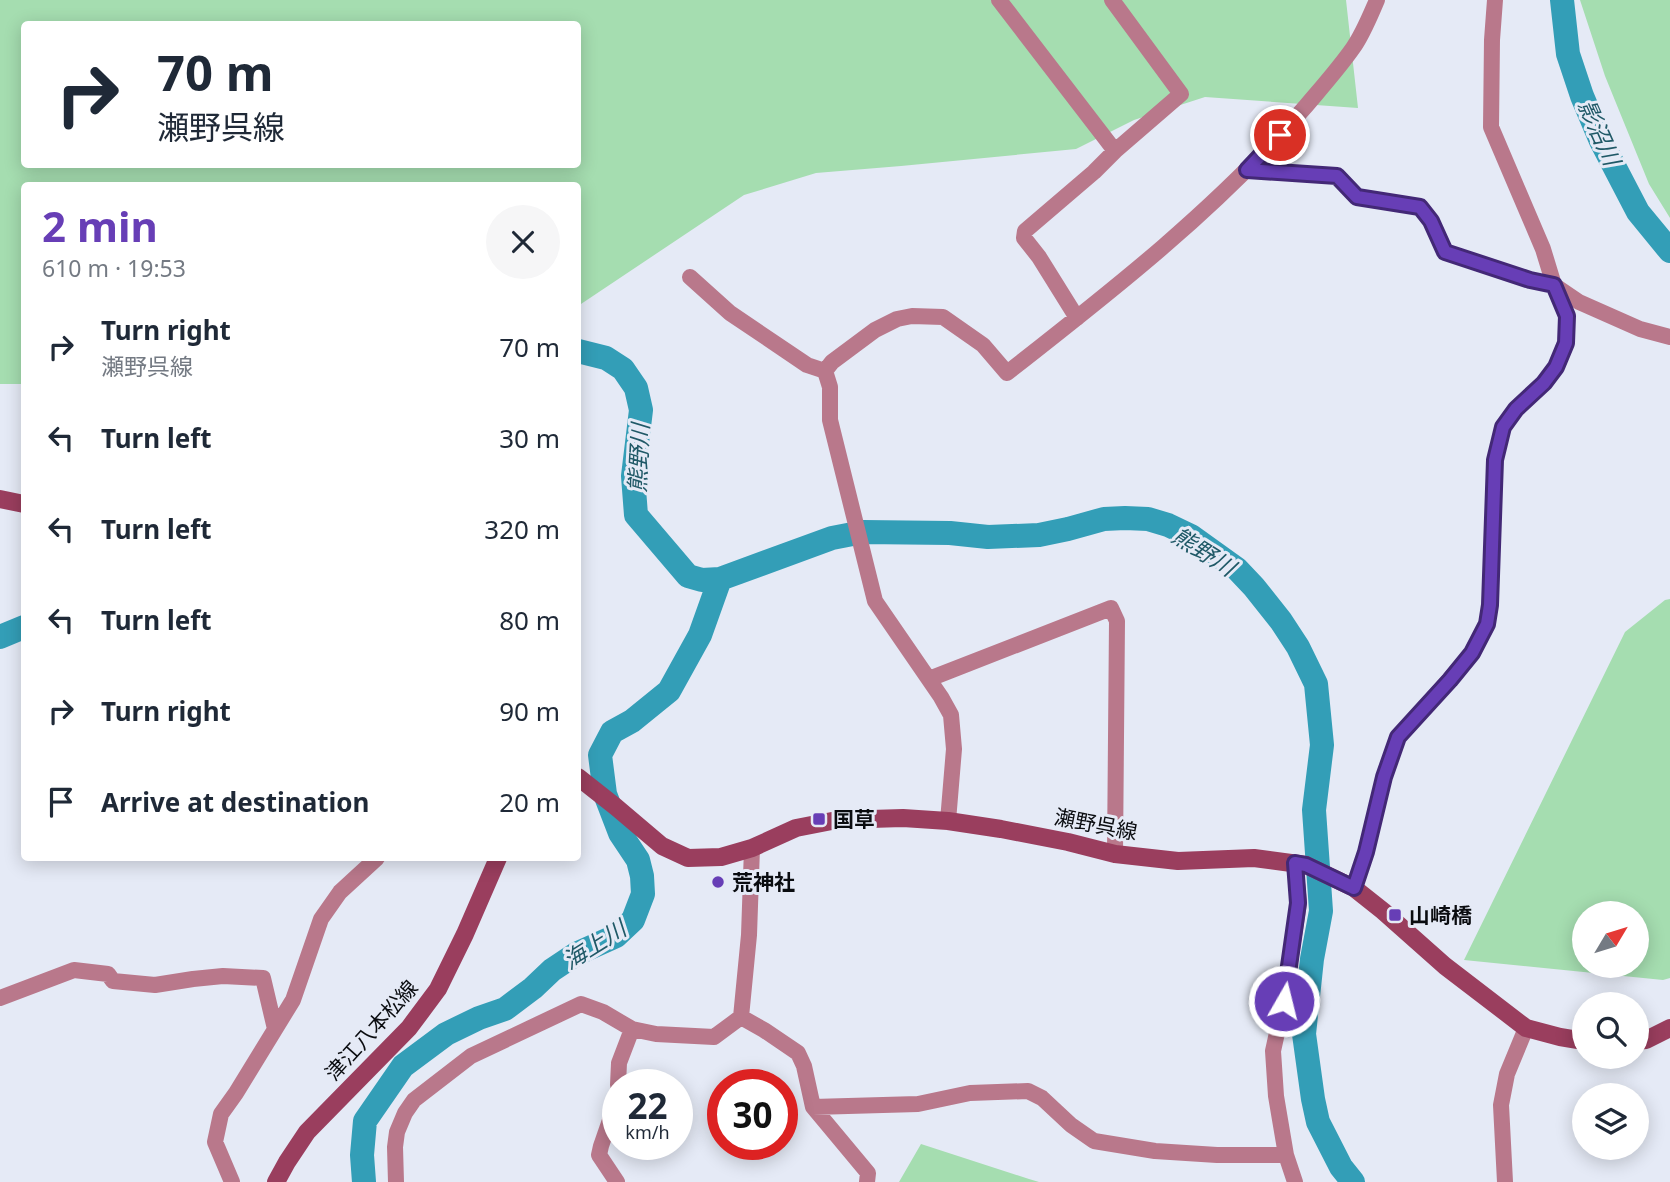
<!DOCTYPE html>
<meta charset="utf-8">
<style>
body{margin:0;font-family:"Noto Sans","Noto Sans JP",sans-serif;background:#f6f6f7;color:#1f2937;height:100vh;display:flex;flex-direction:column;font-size:26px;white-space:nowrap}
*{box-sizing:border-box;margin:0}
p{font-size:23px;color:#747a83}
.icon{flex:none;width:38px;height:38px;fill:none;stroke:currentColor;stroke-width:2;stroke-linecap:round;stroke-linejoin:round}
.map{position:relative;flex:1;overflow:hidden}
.panel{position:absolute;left:21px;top:182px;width:560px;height:679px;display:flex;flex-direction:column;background:#fff;border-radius:7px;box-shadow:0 4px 18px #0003}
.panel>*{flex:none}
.guide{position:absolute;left:21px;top:21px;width:560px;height:147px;border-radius:7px;box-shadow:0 4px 18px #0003;background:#fff;color:#1f2937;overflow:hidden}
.needle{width:46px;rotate:52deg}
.fabs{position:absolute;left:1572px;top:901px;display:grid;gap:14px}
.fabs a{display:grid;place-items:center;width:77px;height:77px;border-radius:50%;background:#fff;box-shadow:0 4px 18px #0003;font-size:35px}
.speed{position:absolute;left:602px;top:1069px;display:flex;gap:14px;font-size:35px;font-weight:700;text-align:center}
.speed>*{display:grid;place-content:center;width:91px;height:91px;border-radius:50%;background:#fff;box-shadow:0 4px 18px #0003;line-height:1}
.speed small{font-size:18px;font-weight:400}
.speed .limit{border:10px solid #d22;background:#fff;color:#111}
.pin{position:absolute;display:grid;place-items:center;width:60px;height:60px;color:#fff;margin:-30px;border:4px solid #fff;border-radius:50%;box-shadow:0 2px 7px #0007}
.me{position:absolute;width:77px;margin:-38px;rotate:8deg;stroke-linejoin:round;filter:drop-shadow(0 0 5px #0008)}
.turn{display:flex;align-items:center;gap:24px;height:147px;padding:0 21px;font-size:32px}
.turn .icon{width:91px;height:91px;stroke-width:2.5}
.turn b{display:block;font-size:49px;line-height:60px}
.round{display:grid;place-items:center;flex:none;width:74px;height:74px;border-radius:37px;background:#f6f6f7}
.overview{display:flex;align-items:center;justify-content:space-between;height:119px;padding:0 21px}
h1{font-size:42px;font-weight:700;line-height:52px;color:#673eb6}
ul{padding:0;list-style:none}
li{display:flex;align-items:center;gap:21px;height:91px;padding:0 21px}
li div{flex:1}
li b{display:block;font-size:26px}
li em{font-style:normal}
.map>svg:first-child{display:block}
.green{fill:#a5ddb0;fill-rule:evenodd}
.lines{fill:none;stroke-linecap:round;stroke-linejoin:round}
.river{stroke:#339eb7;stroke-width:24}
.street{stroke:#b9788b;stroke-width:16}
.secondary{stroke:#9a3e5e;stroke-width:18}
.route-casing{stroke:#432876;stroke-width:18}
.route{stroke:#673eb6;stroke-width:12}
.poi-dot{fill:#673eb6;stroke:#e5eaf6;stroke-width:2.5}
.labels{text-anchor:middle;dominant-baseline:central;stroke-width:6;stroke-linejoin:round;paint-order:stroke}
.poi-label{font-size:21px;font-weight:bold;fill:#0a0c10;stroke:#e5eaf6;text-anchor:start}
.street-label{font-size:21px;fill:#0a0c10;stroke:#e5eaf6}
.water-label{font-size:23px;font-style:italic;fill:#205967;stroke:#e5eaf6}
</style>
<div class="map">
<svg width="1670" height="1182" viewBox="0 0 1670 1182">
<rect width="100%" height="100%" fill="#e5eaf6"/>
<!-- green -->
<path class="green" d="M0 0H1346L1358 108 1205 97 1134 120 1076 149 901 166 816 173 744 195 578 306V186H24V384H0ZM24 24H578V164H24Z
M1580 0H1670V218L1649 184 1605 76Z
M1670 599V978L1663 980 1464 960 1625 632 1665 600ZM1584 914H1636V966H1584Z
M921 1144 1029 1179 1039 1182H899Z"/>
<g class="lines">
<!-- river -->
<path class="river" d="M1562 0 1568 54 1582 96 1601 141 1638 212 1670 251
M578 351 606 358 623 369 636 388 641 410 633 476 636 515 688 576 702 580 720 579 832 538 863 532 950 533 988 537 1039 535 1068 529 1104 519 1125 518 1148 519 1168 525 1191 536 1237 569 1254 587 1281 621 1298 647 1316 684 1322 745 1314 810 1321 911 1312 959 1304 1034 1313 1099 1318 1122 1341 1167 1353 1182
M0 637 24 627
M364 1182 362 1155 365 1121 403 1066 446 1034 479 1018 505 1009 533 988 552 970 576 954 616 936 633 920 643 894 642 876 638 860 620 833 605 794 600 755 612 732 632 721 669 691 700 635 720 579"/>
<!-- street -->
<path class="street" d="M999 0 1115 151 1181 94 1112 0
M1247 170 1337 176 1357 197 1420 207 1431 221 1445 252 1530 280 1554 285 1579 302 1640 329 1670 337
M690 277 730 313 807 365 825 371
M1077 318 1039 257 1024 238 1025 231 1094 172 1115 151
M825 371 832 362 875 330 897 319 912 316 943 317 983 345 1007 373C1112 291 1218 208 1306 106 1322 87 1339 68 1353 48 1363 34 1370 16 1377 0
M825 371 830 387V420L875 601 941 697 951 715 954 749 948 821
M929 679 1111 608 1117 621 1115 854
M1354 888 1366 852 1384 777 1398 737 1449 680 1472 653 1487 624 1490 605 1495 460 1503 427 1516 409 1544 383 1556 367 1566 343 1567 316 1554 285 1543 249 1491 127 1492 40 1495 0
M0 998 74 970 108 974 113 981 155 985 193 979 223 976 263 978 275 1029
M741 1017 764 1030 798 1053 804 1066 813 1107 868 1173 867 1182
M618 1085 619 1063 632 1029
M813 1107 918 1104 970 1093 1028 1091 1042 1098 1071 1125 1094 1141 1155 1151 1217 1155H1286
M232 1182 215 1142 221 1114 236 1093 293 1000 321 919 340 892 377 858
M396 1182 395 1147 397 1132 405 1113 414 1100 471 1056 581 1004 603 1012 632 1029 656 1034 714 1037 741 1017 749 935 752 848
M617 1182 599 1155 601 1146 618 1097
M1295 1182 1286 1155 1276 1096 1273 1051 1284 1001 1299 903 1295 863
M1505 1182 1501 1105 1507 1074 1526 1028"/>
<!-- secondary -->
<path class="secondary" d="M0 499 24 504
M578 777 616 807 662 846 688 858 721 857 752 848 796 828 837 820 903 818 948 821 1001 829 1068 842 1115 854 1178 861 1254 858 1306 865 1354 888 1383 911 1445 966 1526 1028 1560 1037 1584 1041
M1636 1041 1646 1040 1670 1028
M276 1182 287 1162 307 1132 409 1028 438 989 465 934 498 858"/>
</g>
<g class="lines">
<defs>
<path id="route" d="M1280 135 1247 170 1337 176 1357 197 1420 207 1431 221 1445 252 1530 280 1554 285 1567 316 1566 343 1556 367 1544 383 1516 409 1503 427 1495 460 1490 605 1487 624 1472 653 1450 680 1398 737 1384 777 1366 852 1354 888 1306 865 1295 863 1298 903 1284 1001"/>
</defs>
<!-- route casing -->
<use href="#route" class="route-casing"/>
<!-- route -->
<use href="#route" class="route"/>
</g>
<!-- markers -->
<g class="poi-dot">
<rect x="812" y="812" width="14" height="14" rx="3.5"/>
<circle cx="718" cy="882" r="7"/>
<rect x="1388" y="908" width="14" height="14" rx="3.5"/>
</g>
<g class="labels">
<!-- poi labels -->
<g class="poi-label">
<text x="833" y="819">国草</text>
<text x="732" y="882">荒神社</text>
<text x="1409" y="915">山崎橋</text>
</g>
<!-- street labels -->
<g class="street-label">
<text transform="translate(1096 824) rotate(11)">瀬野呉線</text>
<text transform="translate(371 1030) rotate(-48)">津江八本松線</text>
</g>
<!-- water labels -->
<g class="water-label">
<text transform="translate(1600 132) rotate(66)">影沼川</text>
<text transform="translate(638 458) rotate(-87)">熊野川</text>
<text transform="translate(1204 551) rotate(32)">熊野川</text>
<text transform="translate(594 944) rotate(-32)">海上川</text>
</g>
</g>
</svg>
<div class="fabs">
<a><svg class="needle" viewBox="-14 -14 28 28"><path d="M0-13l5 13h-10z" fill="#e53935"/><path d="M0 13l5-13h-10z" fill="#747a83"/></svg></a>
<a><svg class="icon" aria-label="search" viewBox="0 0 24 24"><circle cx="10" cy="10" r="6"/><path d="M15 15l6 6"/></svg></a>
<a><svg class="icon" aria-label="layers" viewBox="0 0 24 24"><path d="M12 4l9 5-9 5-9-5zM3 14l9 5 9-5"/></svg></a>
</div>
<div class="speed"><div>22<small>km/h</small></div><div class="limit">30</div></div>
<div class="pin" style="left:1280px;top:135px;background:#d93025"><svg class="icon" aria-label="arrive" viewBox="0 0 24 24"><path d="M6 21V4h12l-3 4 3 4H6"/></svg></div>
<svg class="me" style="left:1284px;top:1001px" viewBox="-20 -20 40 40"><circle r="17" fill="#673eb6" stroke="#fff" stroke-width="3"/><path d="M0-11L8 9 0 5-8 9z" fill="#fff"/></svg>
<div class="guide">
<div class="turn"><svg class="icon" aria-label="right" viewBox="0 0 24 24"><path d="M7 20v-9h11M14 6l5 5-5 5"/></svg><div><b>70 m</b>瀬野呉線</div></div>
</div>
<section class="panel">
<div class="overview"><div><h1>2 min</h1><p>610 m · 19:53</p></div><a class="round"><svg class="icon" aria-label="close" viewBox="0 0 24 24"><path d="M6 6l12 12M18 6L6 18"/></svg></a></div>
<ul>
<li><svg class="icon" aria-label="right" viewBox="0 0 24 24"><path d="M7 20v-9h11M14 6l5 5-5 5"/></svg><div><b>Turn right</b><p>瀬野呉線</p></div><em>70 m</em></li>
<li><svg class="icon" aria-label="left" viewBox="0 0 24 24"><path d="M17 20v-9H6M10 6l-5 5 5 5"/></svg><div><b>Turn left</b></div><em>30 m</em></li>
<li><svg class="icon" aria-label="left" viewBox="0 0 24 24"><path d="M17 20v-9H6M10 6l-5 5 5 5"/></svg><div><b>Turn left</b></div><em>320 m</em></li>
<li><svg class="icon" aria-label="left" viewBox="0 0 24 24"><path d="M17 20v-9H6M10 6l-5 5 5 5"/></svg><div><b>Turn left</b></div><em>80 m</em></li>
<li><svg class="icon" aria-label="right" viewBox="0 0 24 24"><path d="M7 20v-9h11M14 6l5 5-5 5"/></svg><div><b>Turn right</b></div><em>90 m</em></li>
<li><svg class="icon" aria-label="arrive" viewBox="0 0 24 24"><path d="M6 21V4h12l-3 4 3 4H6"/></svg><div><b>Arrive at destination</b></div><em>20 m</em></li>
</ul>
</section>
</div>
